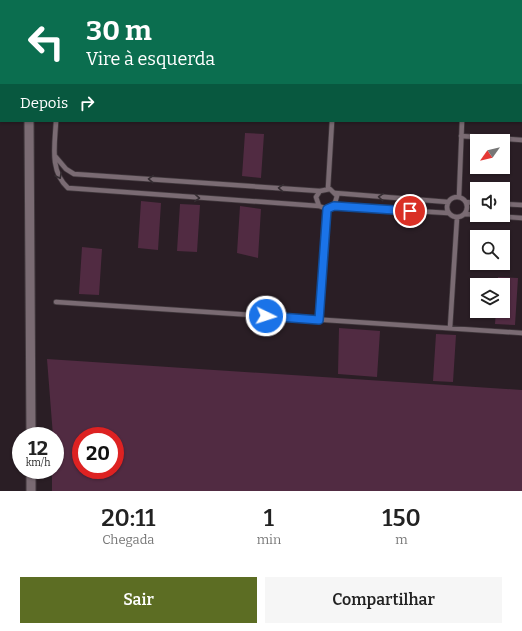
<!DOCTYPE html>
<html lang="pt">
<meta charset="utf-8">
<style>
body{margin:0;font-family:Bitter,serif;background:#f6f6f6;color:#222;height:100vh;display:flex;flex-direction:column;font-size:15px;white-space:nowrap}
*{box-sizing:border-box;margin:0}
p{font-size:13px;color:#767676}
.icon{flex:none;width:22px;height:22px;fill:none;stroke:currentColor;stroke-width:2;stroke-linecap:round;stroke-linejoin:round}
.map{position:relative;height:491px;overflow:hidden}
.sheet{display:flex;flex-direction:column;background:#fff;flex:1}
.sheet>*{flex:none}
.hud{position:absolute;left:0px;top:0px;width:522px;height:122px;box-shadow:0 1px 3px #0004;background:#0b6e4f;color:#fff;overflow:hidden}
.needle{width:26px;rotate:236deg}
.fabs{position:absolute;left:470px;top:134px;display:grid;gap:8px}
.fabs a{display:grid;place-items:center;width:40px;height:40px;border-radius:0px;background:#fff;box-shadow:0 1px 3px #0004;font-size:20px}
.speed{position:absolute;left:12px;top:427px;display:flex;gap:8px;font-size:20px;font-weight:700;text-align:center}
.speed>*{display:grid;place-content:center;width:52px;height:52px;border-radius:50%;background:#fff;box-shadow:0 1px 3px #0004;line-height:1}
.speed small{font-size:10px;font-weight:400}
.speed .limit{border:6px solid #d22;background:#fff;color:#111}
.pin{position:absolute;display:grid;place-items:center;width:34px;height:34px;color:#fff;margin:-17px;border:2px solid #fff;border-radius:50%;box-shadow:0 1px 4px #0007}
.me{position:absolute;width:44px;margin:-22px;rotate:94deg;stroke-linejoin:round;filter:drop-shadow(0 0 3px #0008)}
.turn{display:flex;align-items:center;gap:14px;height:84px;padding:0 20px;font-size:18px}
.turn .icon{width:52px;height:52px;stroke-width:2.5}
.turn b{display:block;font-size:28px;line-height:34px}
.then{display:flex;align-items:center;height:38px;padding:0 20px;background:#0003;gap:8px;font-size:15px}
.eta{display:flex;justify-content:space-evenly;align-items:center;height:68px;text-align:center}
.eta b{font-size:24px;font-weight:600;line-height:28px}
.primary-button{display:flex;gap:8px;margin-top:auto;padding:8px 20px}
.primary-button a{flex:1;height:46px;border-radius:0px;background:#5c6d23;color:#fff;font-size:16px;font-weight:600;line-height:46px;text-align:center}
.primary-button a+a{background:#f6f6f6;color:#222}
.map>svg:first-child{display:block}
.green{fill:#512b42;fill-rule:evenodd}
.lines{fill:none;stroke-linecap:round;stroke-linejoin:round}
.service-casing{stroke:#42393e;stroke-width:6}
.minor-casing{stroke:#42393e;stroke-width:11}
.service{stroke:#7a6b73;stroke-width:4.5}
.minor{stroke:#7a6b73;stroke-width:9}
.oneway{stroke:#342c31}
.route-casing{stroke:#114b97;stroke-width:10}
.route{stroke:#1a73e8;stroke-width:7}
</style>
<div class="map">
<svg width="522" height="491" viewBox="0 0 522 491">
<rect width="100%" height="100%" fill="#2a1e25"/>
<!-- green -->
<path class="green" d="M69 0H287V1H69Z
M245 133 264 134 261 178 242 176Z
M141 201 161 203 158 250 138 248Z
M180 204 200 205 197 252 177 251Z
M240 206 261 209 258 258 237 253Z
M82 247 102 249 99 295 79 294Z
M498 277 518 278 515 325 495 324 496 311H503V285H498Z
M339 328 380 331 377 377 338 374Z
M436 334 456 335 453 382 433 381Z
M47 359 522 390V491H52V470H55V436H53ZM81 436H115V470H81Z"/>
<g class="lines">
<defs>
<path id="service" d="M204 0V1
M60 1V0
M251 1 252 0
M56 121C55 144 49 171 68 188L319 206
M461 136 522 140
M55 156 66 169 74 174 320 191 330 189 337 196 334 206 327 209 319 206 316 197 320 191
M328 188 332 121
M335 193 448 202
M447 207a10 10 0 1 1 20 0a10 10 0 1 1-20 0Z
M459 197 462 121
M466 202 477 203
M503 204 522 205
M334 206 448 213
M465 214 522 218
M56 302 522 333
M319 320 327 209
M450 328 457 218"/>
<path id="minor" d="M30 1V0
M29 121 31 436
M31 470V491"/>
</defs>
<!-- service casing -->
<use href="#service" class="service-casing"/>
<!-- minor casing -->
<use href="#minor" class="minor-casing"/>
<!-- service -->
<use href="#service" class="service"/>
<!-- minor -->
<use href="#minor" class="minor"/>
</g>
<!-- one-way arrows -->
<defs><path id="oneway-chevron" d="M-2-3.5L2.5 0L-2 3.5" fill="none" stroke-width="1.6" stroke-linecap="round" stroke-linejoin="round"/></defs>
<g class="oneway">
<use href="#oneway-chevron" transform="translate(59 176) rotate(63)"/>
<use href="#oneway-chevron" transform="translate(151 179) rotate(-176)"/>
<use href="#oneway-chevron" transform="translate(281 188) rotate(-176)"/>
<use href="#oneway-chevron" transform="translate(381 197) rotate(-175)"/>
<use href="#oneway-chevron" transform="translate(197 198) rotate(4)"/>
</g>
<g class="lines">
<defs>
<path id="route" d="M266 316 319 320 327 209 334 206 410 211"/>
</defs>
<!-- route casing -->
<use href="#route" class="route-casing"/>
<!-- route -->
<use href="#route" class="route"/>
</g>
</svg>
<div class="fabs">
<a><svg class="needle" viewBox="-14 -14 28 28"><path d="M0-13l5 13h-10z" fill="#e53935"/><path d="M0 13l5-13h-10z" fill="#767676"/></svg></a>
<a><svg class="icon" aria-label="sound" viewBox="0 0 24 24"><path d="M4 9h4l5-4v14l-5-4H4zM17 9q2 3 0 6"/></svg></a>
<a><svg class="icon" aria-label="search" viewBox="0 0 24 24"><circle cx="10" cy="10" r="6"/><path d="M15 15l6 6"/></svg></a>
<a><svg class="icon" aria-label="layers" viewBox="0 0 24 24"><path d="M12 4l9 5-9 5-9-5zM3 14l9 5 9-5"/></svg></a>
</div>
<div class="speed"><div>12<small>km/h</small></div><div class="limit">20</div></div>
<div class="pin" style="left:410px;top:211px;background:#d93025"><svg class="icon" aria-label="arrive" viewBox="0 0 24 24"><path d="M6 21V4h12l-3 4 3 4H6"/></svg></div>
<svg class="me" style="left:266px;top:316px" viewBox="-20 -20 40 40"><circle r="17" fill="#1a73e8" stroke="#fff" stroke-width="3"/><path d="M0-11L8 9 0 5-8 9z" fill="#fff"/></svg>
<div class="hud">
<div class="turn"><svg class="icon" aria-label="left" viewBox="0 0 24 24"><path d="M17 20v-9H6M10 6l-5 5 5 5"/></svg><div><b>30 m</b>Vire à esquerda</div></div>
<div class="then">Depois<svg class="icon" aria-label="right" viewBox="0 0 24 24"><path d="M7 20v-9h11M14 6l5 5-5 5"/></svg></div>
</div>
</div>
<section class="sheet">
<div class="eta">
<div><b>20:11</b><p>Chegada</p></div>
<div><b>1</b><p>min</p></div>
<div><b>150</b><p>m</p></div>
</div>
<div class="primary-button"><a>Sair</a><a>Compartilhar</a></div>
</section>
